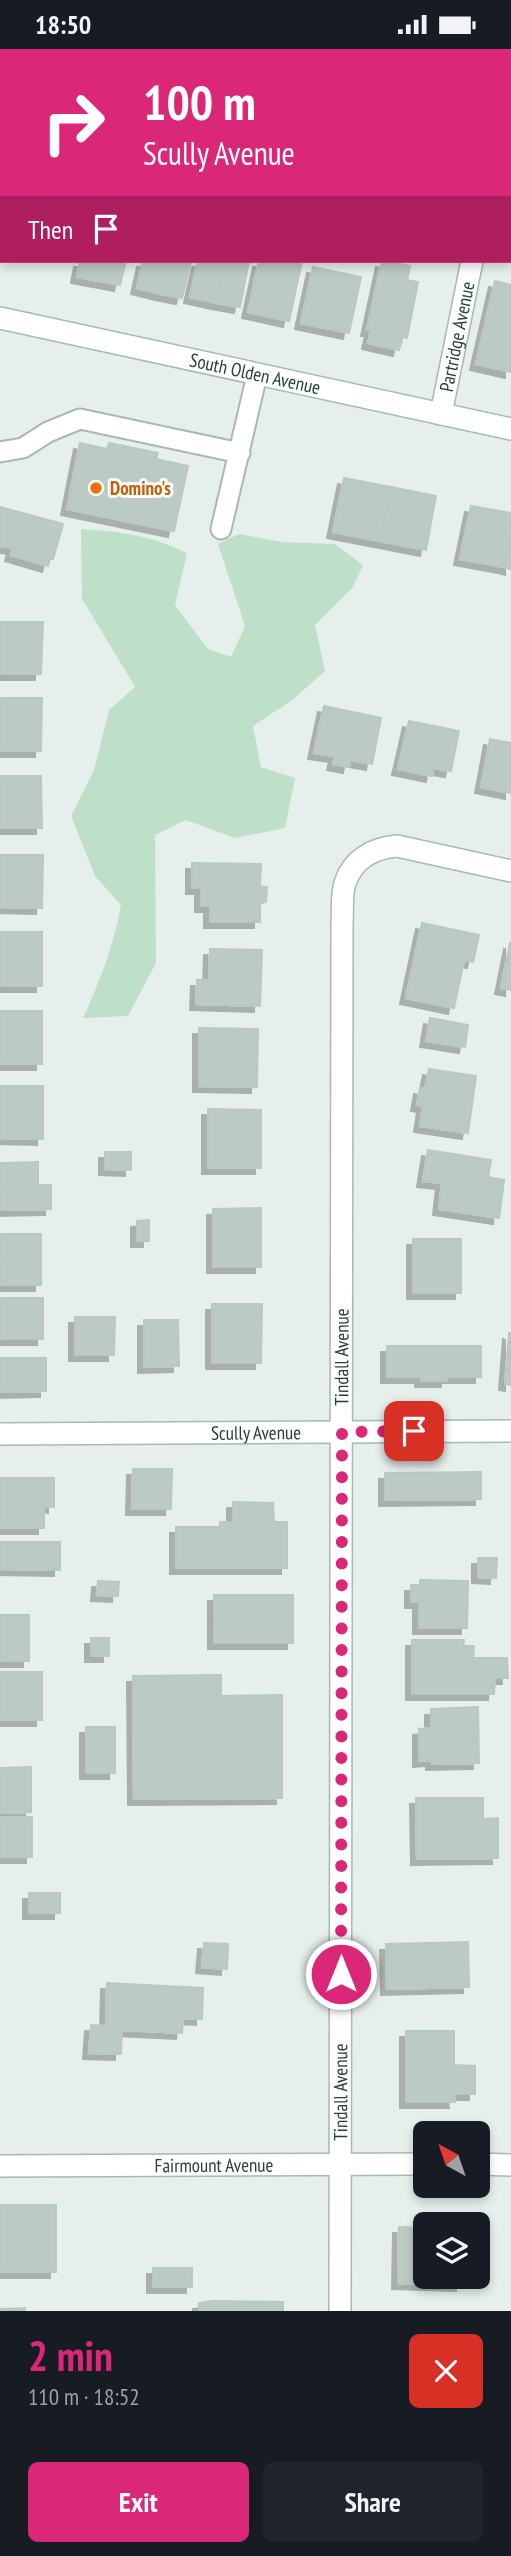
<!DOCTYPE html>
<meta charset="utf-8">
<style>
body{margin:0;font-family:"PT Sans Narrow",sans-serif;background:#20242c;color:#f1f3f6;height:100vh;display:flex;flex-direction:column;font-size:26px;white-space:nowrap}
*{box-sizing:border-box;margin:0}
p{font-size:23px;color:#9ea1a6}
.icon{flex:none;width:38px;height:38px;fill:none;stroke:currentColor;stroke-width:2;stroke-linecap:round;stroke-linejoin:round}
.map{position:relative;height:2262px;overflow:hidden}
.side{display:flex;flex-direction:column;background:#171b24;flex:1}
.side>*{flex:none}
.guide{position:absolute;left:0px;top:0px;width:511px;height:214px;box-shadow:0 4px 10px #0003;background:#db2777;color:#fff;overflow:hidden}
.needle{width:46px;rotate:320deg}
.tools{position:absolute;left:413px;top:2072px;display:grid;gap:14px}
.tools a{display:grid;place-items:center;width:77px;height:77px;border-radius:10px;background:#171b24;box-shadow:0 4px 10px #0003;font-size:35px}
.pin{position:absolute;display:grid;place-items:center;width:60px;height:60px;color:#fff;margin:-30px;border-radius:14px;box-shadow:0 4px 10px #0006}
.me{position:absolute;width:77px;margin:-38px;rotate:0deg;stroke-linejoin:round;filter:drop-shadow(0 0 5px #0008)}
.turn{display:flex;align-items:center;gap:24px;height:147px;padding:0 28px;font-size:32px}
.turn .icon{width:91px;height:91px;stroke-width:2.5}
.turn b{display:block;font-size:49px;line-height:60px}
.then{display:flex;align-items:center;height:66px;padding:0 28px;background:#0003;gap:14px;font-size:26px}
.round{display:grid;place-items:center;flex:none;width:74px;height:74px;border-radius:10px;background:#20242c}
.headline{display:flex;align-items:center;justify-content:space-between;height:119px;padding:0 28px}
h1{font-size:42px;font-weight:700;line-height:52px;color:#db2777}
.primary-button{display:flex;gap:14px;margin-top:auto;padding:14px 28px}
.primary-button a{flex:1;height:80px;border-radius:10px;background:#db2777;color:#fff;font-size:28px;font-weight:700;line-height:80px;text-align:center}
.primary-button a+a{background:#20242c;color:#f1f3f6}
.status{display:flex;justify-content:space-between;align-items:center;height:49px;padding:0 35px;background:#171b24;direction:ltr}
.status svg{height:19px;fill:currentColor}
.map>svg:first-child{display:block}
.green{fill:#bfe0c8}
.building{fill:#bbcac4;stroke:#b8c9c2;stroke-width:2;filter:url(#shadow)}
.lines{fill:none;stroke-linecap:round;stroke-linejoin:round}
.lane-casing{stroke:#a8b8b2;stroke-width:23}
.street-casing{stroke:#a8b8b2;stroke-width:24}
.secondary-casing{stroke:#a4bbb3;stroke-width:24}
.lane{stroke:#fff;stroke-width:19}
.street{stroke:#fff;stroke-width:21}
.secondary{stroke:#fff;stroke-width:21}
.route{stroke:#db2777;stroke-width:12;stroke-dasharray:0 21.6}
.food-dot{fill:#e8710a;stroke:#f7fbf9;stroke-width:2.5}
.labels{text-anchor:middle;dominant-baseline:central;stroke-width:6;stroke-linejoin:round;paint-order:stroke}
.street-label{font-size:19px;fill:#24423a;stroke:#f7fbf9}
.food-label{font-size:19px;font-weight:bold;fill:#c56008;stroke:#f7fbf9;text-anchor:start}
</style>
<div class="status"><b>18:50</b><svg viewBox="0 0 49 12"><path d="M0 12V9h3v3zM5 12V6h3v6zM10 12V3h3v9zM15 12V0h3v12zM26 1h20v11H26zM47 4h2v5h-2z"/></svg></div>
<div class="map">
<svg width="511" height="2262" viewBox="0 0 511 2262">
<defs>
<filter id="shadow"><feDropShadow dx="-6" dy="6" stdDeviation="0" flood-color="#0004"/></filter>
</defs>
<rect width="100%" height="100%" fill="#e6efeb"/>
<!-- green -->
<path class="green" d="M81 480C123 483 149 486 187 504L175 556 208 600 231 608 245 577 218 495 239 485 282 493 335 495 363 516 353 538 315 576 325 622 291 652 253 677 261 718 295 729 285 779 235 789 186 771 155 786 156 914 128 967 83 969C100 932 114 896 121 856L95 827 71 767 94 721 109 661 135 638 82 550Z"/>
<!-- building -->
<path class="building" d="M113 0H167L113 2Z
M80 212H103L99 232 77 228Z
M103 212H126L120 236 99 232Z
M143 212H168L161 245 137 239Z
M168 212H191L182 249 161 245Z
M198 212H226L217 254 190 248Z
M226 212H249L240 258 217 254Z
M259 212H302L289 272 248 263Z
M382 212 410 217 407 231 418 233 407 289 402 288 399 301 368 294 371 281H367Z
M313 218 361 228 349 284 301 274Z
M495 232 511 236V323L476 315Z
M80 394 107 400 109 394 158 404 156 410 188 417 174 482 67 460Z
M344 429 391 438 380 492 333 483Z
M391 438 436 447 426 501 380 492Z
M471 457 511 464V485L504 518 460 510Z
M0 458 63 475 53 510H50L48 517 11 506 13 499 0 497Z
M511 485V520L504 518Z
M0 573H43L41 625H0Z
M0 649H42L41 702H0Z
M324 657 381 669 372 715 350 711 349 718 333 715 335 707 314 704Z
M409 672 459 682 451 722 433 719 432 727 398 720Z
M490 690 511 694V744L481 738Z
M0 727H41L42 779H0Z
M0 806H43L42 859 0 858Z
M192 814 261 815 260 837 267 838 266 853 260 854V873H210V857H201V839H192Z
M422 874 479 886 473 913 464 911 454 959 406 949Z
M0 883H42V937H0Z
M510 894H511V941L501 939Z
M210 900 262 901 260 957 196 955 197 931H209Z
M0 962H42V1015H0Z
M430 969 468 976 465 998 426 992Z
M199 979 258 980 257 1038 199 1037Z
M429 1020 476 1027 468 1084 420 1077 423 1057 417 1056 420 1039 425 1040Z
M0 1037H43V1090L0 1089Z
M208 1060 261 1061V1119H208Z
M428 1101 491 1111 488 1128 504 1131 499 1169 439 1160 442 1134 423 1132Z
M105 1103H131V1121L105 1120Z
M38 1113V1136L0 1137V1114Z
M51 1136V1160L0 1161V1137Z
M261 1159V1218H213V1160Z
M149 1171V1192H137V1172Z
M0 1185H41V1210H0Z
M413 1190H461V1244H413Z
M0 1210H41V1236H0Z
M0 1249H43V1290H0Z
M212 1255H262L261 1314H212Z
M75 1268H115L114 1306H75Z
M144 1271H178L179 1317 144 1318Z
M509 1284 511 1285V1336L505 1335Z
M387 1297H481V1328H447V1332H421V1328H387Z
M0 1309H46V1342L0 1343Z
M133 1420H172L171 1460H132Z
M481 1423V1450L385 1451V1424Z
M0 1429H54V1458L44 1457V1479H0Z
M233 1453 273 1454 274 1473H287V1519H176V1478H220V1473H233Z
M0 1493H60V1521L0 1520Z
M478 1509H497L496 1529 478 1528Z
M420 1531 468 1532 467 1579H419V1553H411V1536H420Z
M98 1532 119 1533 118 1547 97 1546Z
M214 1546H293V1569H214Z
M0 1566H29V1612H0Z
M214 1569H293V1594H214Z
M91 1589H109V1607H91Z
M412 1591H464L463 1597H474L473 1609H507L508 1629H495L494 1645H412Z
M0 1623H42V1671H0Z
M221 1626V1647L282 1646V1749L134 1750 133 1627Z
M478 1658 479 1714 432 1715V1711L419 1712V1680L431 1679V1660Z
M86 1678H115V1724H86Z
M31 1718V1763L0 1764V1719Z
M416 1749H483V1770L498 1769V1809L417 1810Z
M0 1768H32V1808H0Z
M29 1844H60V1864H29Z
M468 1893 469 1938 387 1940 386 1895Z
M204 1894 228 1895 227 1920 202 1918Z
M107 1934 203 1939 202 1970 183 1969 182 1984 122 1981 121 2005 89 2004 91 1976 106 1977Z
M406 1982H454V2016L475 2017V2045H454L455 2053H406Z
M0 2156H56V2223H0Z
M399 2178 425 2179V2228H462V2236L398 2234Z
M153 2219H192V2238H153Z
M212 2252 283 2253V2262H199V2254Z
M25 2259V2262H0V2260Z"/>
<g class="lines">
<defs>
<path id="lane" d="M0 35H2
M0 403 23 399 48 383 80 370 240 404
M221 480 257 326"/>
<g id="street">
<path d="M509 26 511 17"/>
<path id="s1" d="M441 365 472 212"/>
<path id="s2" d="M0 1385 511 1382"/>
<path d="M478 2115 511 2116"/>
<path id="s3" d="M0 2117 425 2115"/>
<path id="s4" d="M340 2262 342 875C343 862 341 846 345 834 353 810 373 799 397 797L511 822"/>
</g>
<g id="secondary">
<path id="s5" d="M0 269 511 380"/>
</g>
</defs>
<!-- lane casing -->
<use href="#lane" class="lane-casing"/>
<!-- street casing -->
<use href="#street" class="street-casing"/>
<!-- secondary casing -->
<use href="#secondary" class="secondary-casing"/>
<!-- lane -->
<use href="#lane" class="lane"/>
<!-- street -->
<use href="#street" class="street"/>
<!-- secondary -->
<use href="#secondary" class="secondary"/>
</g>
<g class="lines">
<!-- route -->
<path class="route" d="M341 1925 342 1383 414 1382"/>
</g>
<!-- markers -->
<circle class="food-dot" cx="96" cy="439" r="7"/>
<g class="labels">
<!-- street labels -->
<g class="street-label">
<text stroke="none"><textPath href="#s1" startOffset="79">Partridge Avenue</textPath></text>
<text stroke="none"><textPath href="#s5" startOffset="261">South Olden Avenue</textPath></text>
<text stroke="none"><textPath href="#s4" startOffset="954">Tindall Avenue</textPath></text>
<text stroke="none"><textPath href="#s2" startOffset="256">Scully Avenue</textPath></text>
<text stroke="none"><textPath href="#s4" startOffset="219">Tindall Avenue</textPath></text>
<text stroke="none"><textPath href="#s3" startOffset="214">Fairmount Avenue</textPath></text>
</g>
<!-- food labels -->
<g class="food-label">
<text x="110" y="439">Domino's</text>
</g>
</g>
</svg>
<div class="tools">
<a><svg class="needle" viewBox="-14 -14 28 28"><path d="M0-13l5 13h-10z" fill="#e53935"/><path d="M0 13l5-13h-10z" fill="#9ea1a6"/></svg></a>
<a><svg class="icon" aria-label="layers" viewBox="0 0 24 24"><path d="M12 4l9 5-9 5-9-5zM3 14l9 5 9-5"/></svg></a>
</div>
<div class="pin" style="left:414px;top:1382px;background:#d93025"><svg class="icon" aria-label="arrive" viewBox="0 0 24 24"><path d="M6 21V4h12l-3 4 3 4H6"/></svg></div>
<svg class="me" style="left:341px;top:1925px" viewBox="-20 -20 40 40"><circle r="17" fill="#db2777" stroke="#fff" stroke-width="3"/><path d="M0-11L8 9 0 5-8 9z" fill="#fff"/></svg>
<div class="guide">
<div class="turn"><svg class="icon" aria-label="right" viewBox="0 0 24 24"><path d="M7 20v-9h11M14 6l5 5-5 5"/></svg><div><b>100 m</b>Scully Avenue</div></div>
<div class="then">Then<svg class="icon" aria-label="arrive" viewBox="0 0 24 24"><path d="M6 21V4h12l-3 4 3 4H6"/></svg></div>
</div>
</div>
<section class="side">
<div class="headline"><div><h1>2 min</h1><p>110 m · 18:52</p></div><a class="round" style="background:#d93025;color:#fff"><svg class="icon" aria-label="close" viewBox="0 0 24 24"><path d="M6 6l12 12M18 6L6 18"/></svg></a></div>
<div class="primary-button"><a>Exit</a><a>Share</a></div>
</section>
